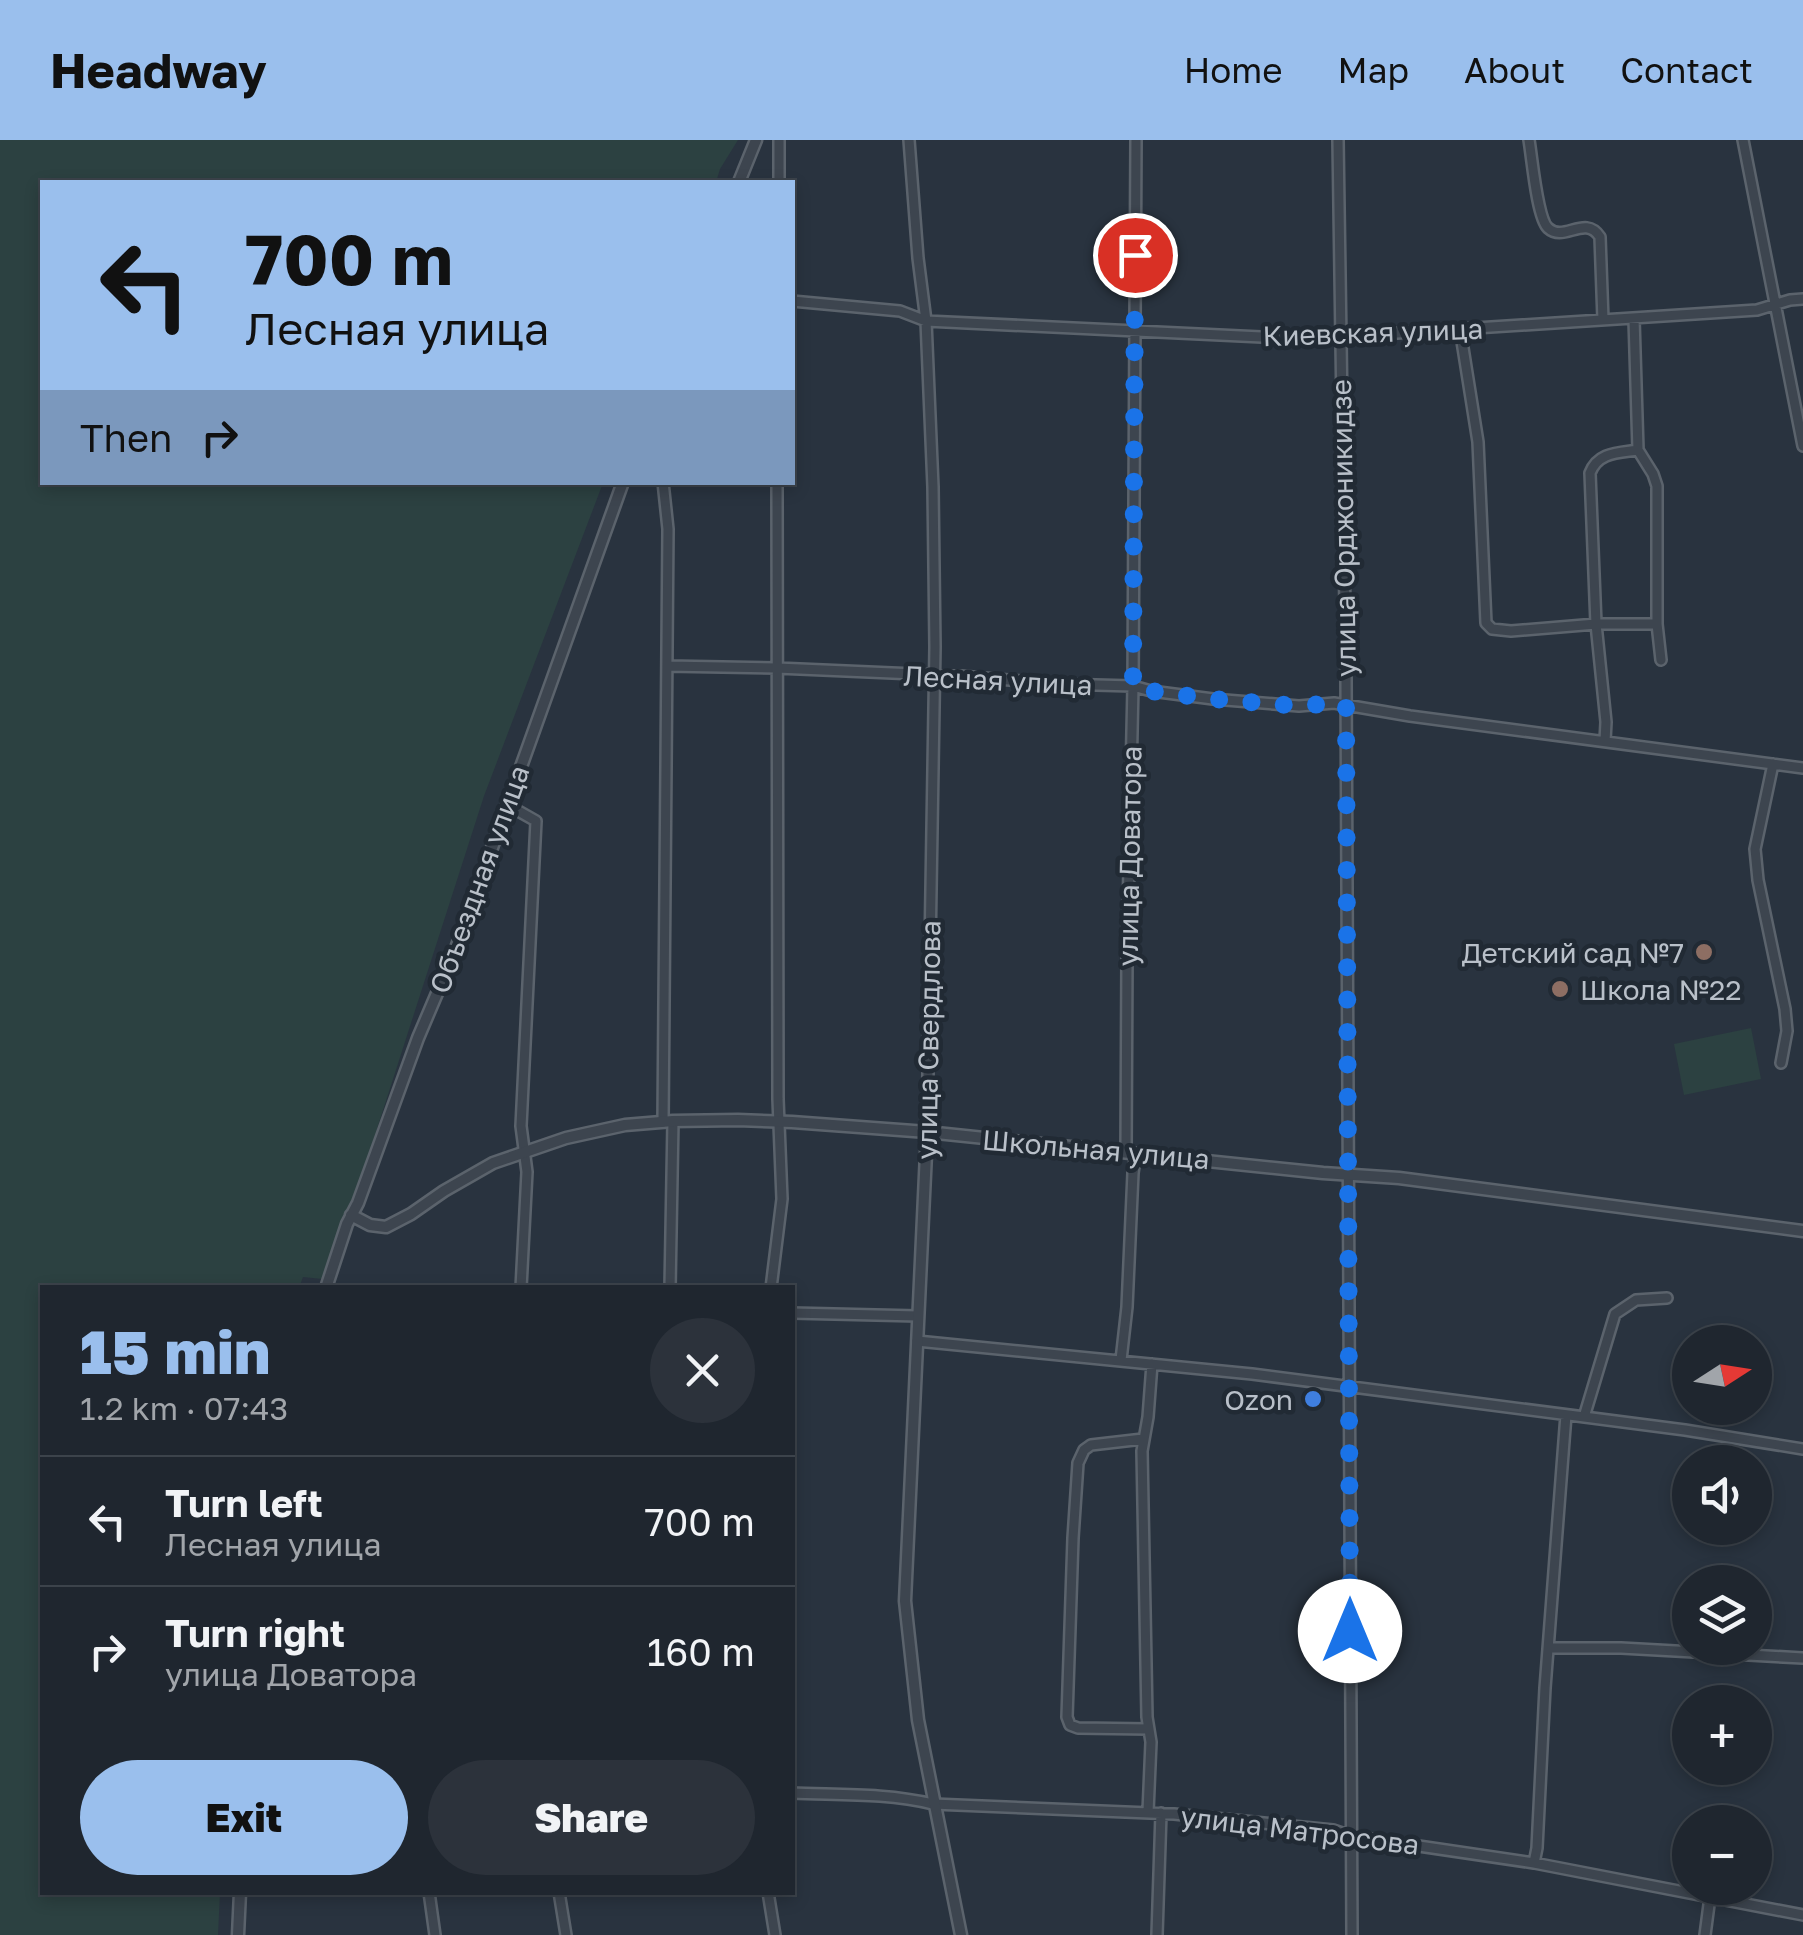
<!DOCTYPE html>
<meta charset="utf-8">
<style>
body{margin:0;font-family:"Golos Text",sans-serif;background:#2c323b;color:#f1f3f6;height:100vh;display:flex;flex-direction:column;font-size:38px;white-space:nowrap}
*{box-sizing:border-box;margin:0}
p{font-size:32px;color:#a1a5aa}
.icon{flex:none;width:55px;height:55px;fill:none;stroke:currentColor;stroke-width:2;stroke-linecap:round;stroke-linejoin:round}
.map{position:relative;flex:1;overflow:hidden}
.sheet{position:absolute;left:40px;top:1145px;width:755px;height:610px;display:flex;flex-direction:column;background:#1f262f;border-radius:0px;box-shadow:0 5px 15px #0003,0 0 0 2px #3c434b}
.sheet>*{flex:none}
.guide{position:absolute;left:40px;top:40px;width:755px;height:305px;border-radius:0px;box-shadow:0 5px 15px #0003,0 0 0 2px #3c434b;background:#9abfed;color:#111;overflow:hidden}
.needle{width:65px;rotate:78deg}
.controls{position:absolute;left:1672px;top:1185px;display:grid;gap:20px}
.controls a{display:grid;place-items:center;width:100px;height:100px;border-radius:50%;background:#1f262f;box-shadow:0 5px 15px #0003,0 0 0 2px #3c434b;font-size:50px}
.pin{position:absolute;display:grid;place-items:center;width:85px;height:85px;color:#fff;margin:-42px;border:5px solid #fff;border-radius:50%;box-shadow:0 2px 10px #0007}
.me{position:absolute;width:110px;margin:-55px;rotate:0deg;stroke-linejoin:round;filter:drop-shadow(0 0 8px #0008)}
.turn{display:flex;align-items:center;gap:35px;height:210px;padding:0 40px;font-size:45px}
.turn .icon{width:130px;height:130px;stroke-width:2.5}
.turn b{display:block;font-size:70px;line-height:85px}
.then{display:flex;align-items:center;height:95px;padding:0 40px;background:#0003;gap:20px;font-size:38px}
.round{display:grid;place-items:center;flex:none;width:105px;height:105px;border-radius:52px;background:#2c323b}
.head{display:flex;align-items:center;justify-content:space-between;height:170px;padding:0 40px}
h1{font-size:60px;font-weight:800;line-height:75px;color:#9abfed}
.cta{display:flex;gap:20px;margin-top:auto;padding:20px 40px}
.cta a{flex:1;height:115px;border-radius:60px;background:#9abfed;color:#111;font-size:40px;font-weight:800;line-height:115px;text-align:center}
.cta a+a{background:#2c323b;color:#f1f3f6}
ul{padding:0;list-style:none}
li{display:flex;align-items:center;gap:30px;height:130px;padding:0 40px;border-top:2px solid #3c434b}
li div{flex:1}
li b{display:block;font-size:38px}
li em{font-style:normal}
header{display:flex;align-items:center;gap:60px;box-sizing:border-box;height:140px;padding:0 50px;background:#9abfed;color:#111}
header strong{font-size:48px}
nav{display:flex;gap:55px;margin-inline-start:auto;font-size:35px}
.map>svg:first-child{display:block}
.green{fill:#2c4141}
.lines{fill:none;stroke-linecap:round;stroke-linejoin:round}
.minor-casing{stroke:#5b636c;stroke-width:14}
.tertiary-casing{stroke:#5b636c;stroke-width:15}
.minor{stroke:#3d454f;stroke-width:9}
.tertiary{stroke:#3d454f;stroke-width:10}
.route{stroke:#1a73e8;stroke-width:18;stroke-dasharray:0 32.4}
.education-dot{fill:#8d6e63;stroke:#212a34;stroke-width:4}
.shop-dot{fill:#3f7fe0;stroke:#212a34;stroke-width:4}
.labels{text-anchor:middle;dominant-baseline:central;stroke-width:9;stroke-linejoin:round;paint-order:stroke}
.street-label{font-size:28px;fill:#b9c0c9;stroke:#212a34}
.poi-label{font-size:28px;fill:#b9c0c9;stroke:#212a34;text-anchor:end}
</style>
<header>
<strong>Headway</strong>
<nav><a>Home</a><a>Map</a><a>About</a><a>Contact</a></nav>
</header>
<div class="map">
<svg width="1803" height="1795" viewBox="0 0 1803 1795">
<rect width="100%" height="100%" fill="#29333f"/>
<!-- green -->
<path class="green" d="M0 0H738L720 29 716 42H42V342L603 343 484 656 349 1076 332 1140 303 1137 299 1148H42V1752L220 1753 218 1795H0Z
M1751 888 1761 939 1684 955 1674 904Z"/>
<g class="lines">
<defs>
<path id="minor" d="M909 0 918 118 926 181 933 347 935 507 927 992
M1338 0 1346 538 1352 1795
M1529 0C1532 17 1537 78 1548 88 1564 103 1585 74 1600 97L1603 180
M1743 0 1803 306
M779 42V0
M792 161 900 171 926 181 1304 199 1757 170 1790 160 1803 159
M1460 189 1478 302 1486 483 1492 489 1511 491 1596 484H1657
M1638 310 1653 334 1657 346V484L1661 520
M667 526 777 528 961 536 1059 544 1133 546 1151 551 1213 559 1299 566 1334 563 1410 576 1803 628
M1605 601 1606 582 1596 484 1590 333C1598 312 1618 313 1638 310L1634 179
M1773 624 1755 709 1758 740 1785 869 1787 891 1781 923
M506 664 536 681 521 986 527 1032 521 1148
M663 982 668 389 663 342
M1126 1011 1127 818 1133 546 1136 0
M670 1148 673 981
M771 1148 782 1059 778 959 777 342
M792 1173 918 1176
M917 1201 1252 1234 1685 1290 1803 1309
M1121 1220 1127 1167 1133 1033 1136 1013
M1584 1277 1615 1174 1636 1160 1667 1158
M1143 1299 1091 1305 1084 1310 1078 1323 1073 1398 1067 1577 1070 1585 1078 1588 1149 1589
M1548 1508H1621L1803 1518
M792 1653C840 1655 887 1653 933 1664L1174 1674 1333 1690 1351 1696 1534 1723 1803 1775
M1148 1672 1151 1602 1147 1577 1142 1311 1148 1277 1152 1224
M1534 1723 1537 1708 1545 1548 1566 1275
M429 1752 435 1795
M559 1752 566 1795
M768 1752 775 1795
M1157 1795 1161 1673
M1705 1795 1710 1757"/>
<path id="tertiary" d="M739 42 756 0
M927 992 905 1461 918 1580 961 1795
M351 1075 370 1085 386 1087 411 1074 444 1051 493 1023 566 998 625 985 673 981 738 980 792 982 927 992 1323 1033 1399 1038 1803 1091
M326 1148 347 1084 358 1063 418 898 455 811 623 342
M238 1795 240 1752"/>
</defs>
<!-- minor casing -->
<use href="#minor" class="minor-casing"/>
<!-- tertiary casing -->
<use href="#tertiary" class="tertiary-casing"/>
<!-- minor -->
<use href="#minor" class="minor"/>
<!-- tertiary -->
<use href="#tertiary" class="tertiary"/>
</g>
<g class="lines">
<!-- route -->
<path class="route" d="M1135 115 1133 546 1150 551 1213 559 1299 566 1334 563 1346 566 1350 1491"/>
</g>
<!-- markers -->
<g class="education-dot">
<circle cx="1704" cy="812" r="10"/>
<circle cx="1560" cy="849" r="10"/>
</g>
<circle class="shop-dot" cx="1313" cy="1259" r="10"/>
<g class="labels">
<!-- street labels -->
<g class="street-label">
<text transform="translate(1373 192) rotate(-2)">Киевская улица</text>
<text transform="translate(1343 388) rotate(-91)">улица Орджоникидзе</text>
<text transform="translate(998 540) rotate(3)">Лесная улица</text>
<text transform="translate(1129 716) rotate(-89)">улица Доватора</text>
<text transform="translate(479 739) rotate(-70)">Объездная улица</text>
<text transform="translate(928 900) rotate(-89)">улица Свердлова</text>
<text transform="translate(1096 1009) rotate(5)">Школьная улица</text>
<text transform="translate(1300 1690) rotate(7)">улица Матросова</text>
</g>
<!-- poi labels -->
<g class="poi-label">
<text x="1684" y="812">Детский сад №7</text>
<text x="1580" y="849" text-anchor="start">Школа №22</text>
<text x="1293" y="1259">Ozon</text>
</g>
</g>
</svg>
<div class="controls">
<a><svg class="needle" viewBox="-14 -14 28 28"><path d="M0-13l5 13h-10z" fill="#e53935"/><path d="M0 13l5-13h-10z" fill="#a1a5aa"/></svg></a>
<a><svg class="icon" aria-label="sound" viewBox="0 0 24 24"><path d="M4 9h4l5-4v14l-5-4H4zM17 9q2 3 0 6"/></svg></a>
<a><svg class="icon" aria-label="layers" viewBox="0 0 24 24"><path d="M12 4l9 5-9 5-9-5zM3 14l9 5 9-5"/></svg></a>
<a>+</a>
<a>−</a>
</div>
<div class="pin" style="left:1135px;top:115px;background:#d93025"><svg class="icon" aria-label="arrive" viewBox="0 0 24 24"><path d="M6 21V4h12l-3 4 3 4H6"/></svg></div>
<svg class="me" style="left:1350px;top:1491px" viewBox="-20 -20 40 40"><circle r="19" fill="#fff"/><path d="M0-13L10 11 0 6-10 11z" fill="#1a73e8"/></svg>
<div class="guide">
<div class="turn"><svg class="icon" aria-label="left" viewBox="0 0 24 24"><path d="M17 20v-9H6M10 6l-5 5 5 5"/></svg><div><b>700 m</b>Лесная улица</div></div>
<div class="then">Then<svg class="icon" aria-label="right" viewBox="0 0 24 24"><path d="M7 20v-9h11M14 6l5 5-5 5"/></svg></div>
</div>
<section class="sheet">
<div class="head"><div><h1>15 min</h1><p>1.2 km · 07:43</p></div><a class="round"><svg class="icon" aria-label="close" viewBox="0 0 24 24"><path d="M6 6l12 12M18 6L6 18"/></svg></a></div>
<ul>
<li><svg class="icon" aria-label="left" viewBox="0 0 24 24"><path d="M17 20v-9H6M10 6l-5 5 5 5"/></svg><div><b>Turn left</b><p>Лесная улица</p></div><em>700 m</em></li>
<li><svg class="icon" aria-label="right" viewBox="0 0 24 24"><path d="M7 20v-9h11M14 6l5 5-5 5"/></svg><div><b>Turn right</b><p>улица Доватора</p></div><em>160 m</em></li>
</ul>
<div class="cta"><a>Exit</a><a>Share</a></div>
</section>
</div>
